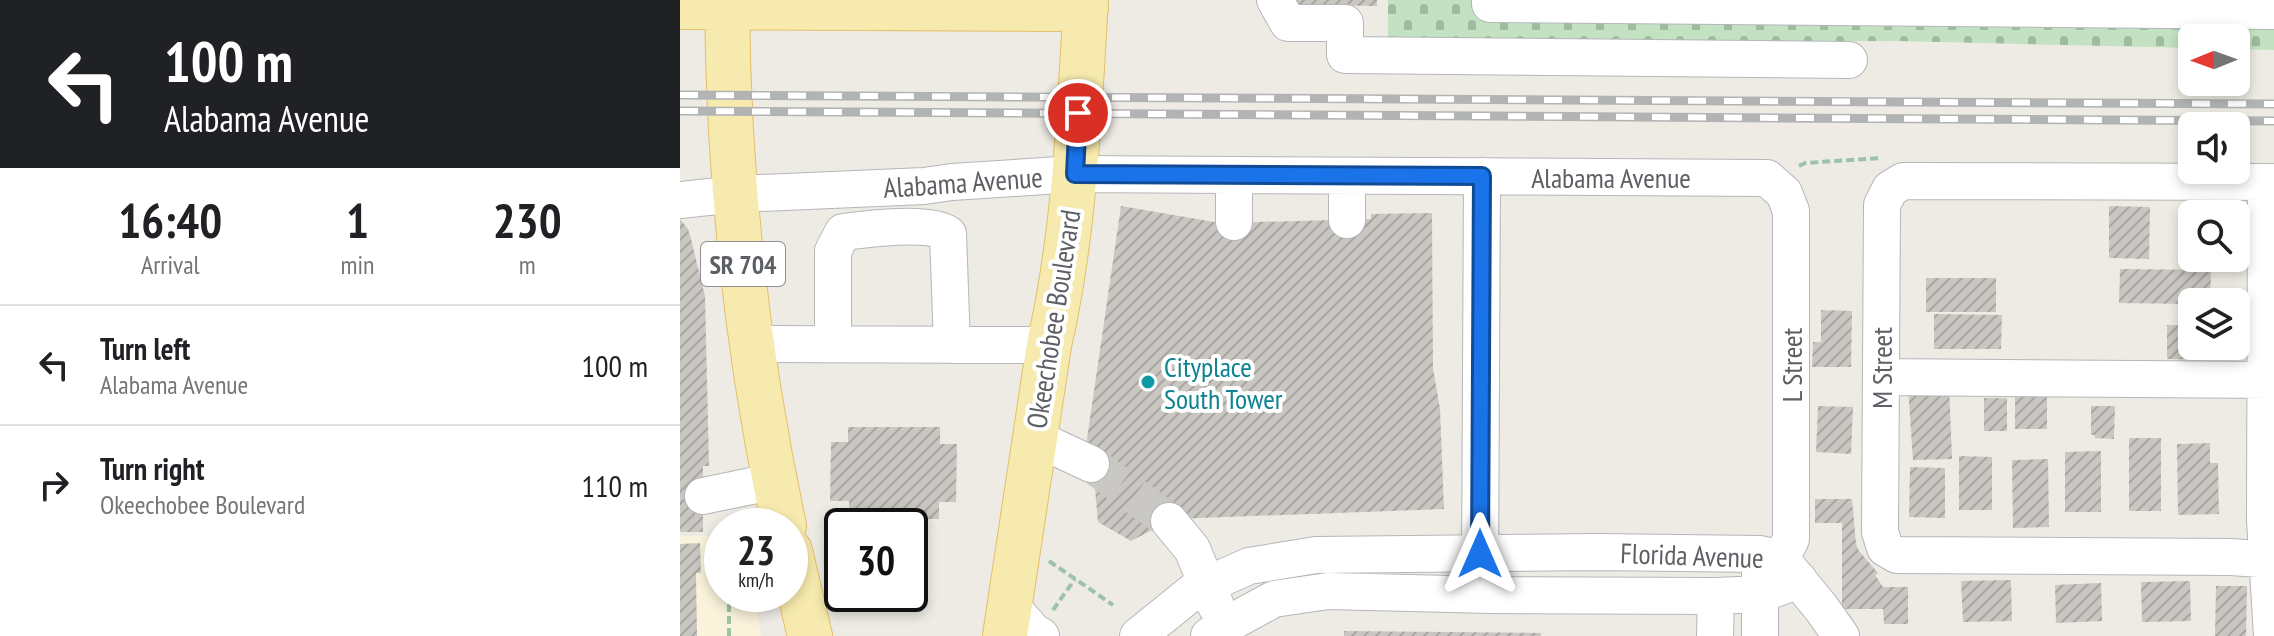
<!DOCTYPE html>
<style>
body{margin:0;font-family:"PT Sans Narrow",sans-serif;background:#f2f2f2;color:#202124;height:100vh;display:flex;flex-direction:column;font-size:30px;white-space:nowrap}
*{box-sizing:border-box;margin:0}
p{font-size:26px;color:#757577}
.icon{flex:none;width:44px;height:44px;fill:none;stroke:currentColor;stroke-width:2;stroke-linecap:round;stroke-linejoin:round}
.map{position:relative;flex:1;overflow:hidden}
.sheet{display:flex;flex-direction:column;background:#fff;width:680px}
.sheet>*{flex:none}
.top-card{background:#202124;color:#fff;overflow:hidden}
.needle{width:52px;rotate:269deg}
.controls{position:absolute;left:1498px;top:24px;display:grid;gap:16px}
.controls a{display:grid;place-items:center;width:72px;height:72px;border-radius:12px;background:#fff;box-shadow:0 4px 12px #0003;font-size:40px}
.speed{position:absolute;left:24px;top:508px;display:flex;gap:16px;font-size:40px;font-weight:700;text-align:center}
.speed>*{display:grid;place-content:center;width:104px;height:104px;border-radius:50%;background:#fff;box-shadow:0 4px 12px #0003;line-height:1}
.speed small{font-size:20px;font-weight:400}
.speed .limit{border:4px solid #111;border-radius:12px;background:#fff;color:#111}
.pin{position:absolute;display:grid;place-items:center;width:68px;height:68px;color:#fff;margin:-34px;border:4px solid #fff;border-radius:50%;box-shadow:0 2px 8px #0007}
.me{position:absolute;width:88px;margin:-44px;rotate:0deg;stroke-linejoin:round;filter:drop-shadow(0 0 6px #0008)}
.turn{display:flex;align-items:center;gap:28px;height:168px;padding:0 32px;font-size:36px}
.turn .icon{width:104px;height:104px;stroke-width:2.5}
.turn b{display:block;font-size:56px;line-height:68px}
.eta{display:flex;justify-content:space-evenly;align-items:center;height:136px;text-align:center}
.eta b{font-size:48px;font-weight:700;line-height:56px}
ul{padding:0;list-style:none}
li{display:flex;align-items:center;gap:24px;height:120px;padding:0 32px;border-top:2px solid #e0e0e0}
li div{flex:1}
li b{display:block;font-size:30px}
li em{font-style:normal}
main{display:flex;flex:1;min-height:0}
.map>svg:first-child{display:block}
.commercial{fill:#faf3db}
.cemetery{fill:url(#cemetery-stones)}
.building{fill:url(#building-hatch)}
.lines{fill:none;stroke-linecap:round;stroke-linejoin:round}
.minor-tunnel{stroke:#c9c8c4;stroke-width:36;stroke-dasharray:36 18;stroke-linecap:butt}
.minor-casing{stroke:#b4b6b9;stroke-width:38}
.major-casing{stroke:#e3bf66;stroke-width:46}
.path{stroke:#9cc2a7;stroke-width:4;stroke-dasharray:8 4;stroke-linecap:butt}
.minor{stroke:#fff;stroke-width:36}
.major{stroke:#f7eaae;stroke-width:44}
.rail-casing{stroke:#b2b3b3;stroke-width:9}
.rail{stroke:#fff;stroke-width:6;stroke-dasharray:18;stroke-linecap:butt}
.route-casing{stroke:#114b97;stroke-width:20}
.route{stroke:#1a73e8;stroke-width:14}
.culture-dot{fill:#0f9aa8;stroke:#fff;stroke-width:3}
.labels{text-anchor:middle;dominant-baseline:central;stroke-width:8;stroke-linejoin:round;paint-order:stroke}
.shield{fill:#fff;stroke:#8d8f92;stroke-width:2}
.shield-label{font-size:26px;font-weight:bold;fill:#5c5f63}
.street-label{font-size:28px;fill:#5c5f63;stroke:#fff}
.culture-label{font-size:28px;fill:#0d838f;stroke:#fff;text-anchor:start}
</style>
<main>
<section class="sheet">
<div class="top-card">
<div class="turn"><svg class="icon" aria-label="left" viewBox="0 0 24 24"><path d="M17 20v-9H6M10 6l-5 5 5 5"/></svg><div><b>100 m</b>Alabama Avenue</div></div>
</div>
<div class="eta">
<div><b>16:40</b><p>Arrival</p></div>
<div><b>1</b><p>min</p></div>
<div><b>230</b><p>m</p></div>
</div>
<ul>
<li><svg class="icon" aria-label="left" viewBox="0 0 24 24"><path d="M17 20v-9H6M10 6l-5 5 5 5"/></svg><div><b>Turn left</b><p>Alabama Avenue</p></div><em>100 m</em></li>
<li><svg class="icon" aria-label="right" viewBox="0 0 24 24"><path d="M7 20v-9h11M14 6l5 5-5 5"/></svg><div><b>Turn right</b><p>Okeechobee Boulevard</p></div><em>110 m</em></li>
</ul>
</section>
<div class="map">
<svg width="1594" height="636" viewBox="0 0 1594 636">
<defs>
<pattern id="cemetery-stones" width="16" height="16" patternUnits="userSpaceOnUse" patternTransform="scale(2)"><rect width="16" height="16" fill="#c3e2c2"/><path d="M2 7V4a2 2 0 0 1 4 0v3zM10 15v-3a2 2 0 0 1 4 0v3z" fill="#a2baa1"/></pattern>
<pattern id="building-hatch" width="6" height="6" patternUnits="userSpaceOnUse" patternTransform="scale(2)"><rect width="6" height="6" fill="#cac7c2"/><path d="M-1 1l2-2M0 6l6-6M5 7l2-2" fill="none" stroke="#a7a5a1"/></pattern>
</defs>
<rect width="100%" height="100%" fill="#edebe4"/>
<!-- commercial -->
<path class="commercial" d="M0 536H42V594H74L81 636H0Z"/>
<!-- cemetery -->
<path class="cemetery" d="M708 0H1594V50L1556 49V38H1512V48L1216 41 843 43 708 38Z"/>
<!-- building -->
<path class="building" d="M608 0H697V6L608 5Z
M441 206 540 223 691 219V214L752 213 753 368 760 409 764 509 493 519 451 541 418 522 415 488 407 439Z
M1429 206 1470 207 1469 259 1429 258Z
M0 219 8 229 11 239 25 296 29 466H23V532H0Z
M1440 269 1531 270 1530 302H1512V304L1439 303Z
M1246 278H1316V312H1246Z
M1141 310 1172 311 1171 367H1132L1133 342H1141Z
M1254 314 1322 315 1321 349H1254Z
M1487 325H1512V346H1539V360L1487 359Z
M1269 385 1272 459 1233 460 1228 387Z
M1335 394H1367V429H1335Z
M1304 398H1327V431H1304Z
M1138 406 1173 407 1171 454 1136 452Z
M1411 406H1435L1434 439 1415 438V435H1411Z
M168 427H260V444H277L276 502H259V519H169V501H150L151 442H168Z
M1449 438H1481V511H1449Z
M1530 443V463H1538L1539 514 1498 515 1497 444Z
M1421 451V512H1385V452Z
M1279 456 1312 457V510H1279Z
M1368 459 1369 527 1333 528 1332 460Z
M1230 467 1265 468V518L1229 517Z
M1135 499H1172L1176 544 1179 551 1198 573 1195 575 1203 587H1228V624H1204L1203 609H1162V523H1135Z
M20 543 21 573H16L17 636H0V544Z
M1331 580 1332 621 1283 622 1281 581Z
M1510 581 1511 621 1462 622 1461 582Z
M1421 583 1422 621 1376 623 1375 585Z
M1536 586H1567L1566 636H1535Z
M664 631 861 633V636H664Z"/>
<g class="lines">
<!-- minor-tunnel -->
<path class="minor-tunnel" d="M411 464 489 521"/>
<defs>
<path id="minor" d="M595 0 608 23H665V55L1169 60
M810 0V4L1594 11
M554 175V222
M1586 182 1585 520 1592 636
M1594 182 1223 181 1210 189 1202 205 1200 532 1205 548 1217 555 1551 557 1594 560
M0 200 56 194 244 186 272 182 395 174 1087 178 1104 193 1111 211V539L1101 559
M667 220V176
M71 344 369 345
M153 344V251L163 232C187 229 249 221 268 234L272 345
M1201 377 1594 380
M355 438 411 464
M23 496 95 481
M489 521 512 549 536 606
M800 579 802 176
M330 605 353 631 361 636
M458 636 515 590 569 566 636 555 917 552 1080 554 1101 559 1142 609 1161 636
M529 636 537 630 594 599 648 591 811 595 1036 596 1081 594 1119 580
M1035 636 1036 596
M1080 636V570"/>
<path id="major" d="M47 0C48 176 67 354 104 526
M0 7 406 9
M110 551 130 636
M325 636 369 345C395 233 399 115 406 0"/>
</defs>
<!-- minor casing -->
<use href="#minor" class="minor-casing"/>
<!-- major casing -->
<use href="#major" class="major-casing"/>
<!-- path -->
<path class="path" d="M1119 166 1125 163 1201 158
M369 561 433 605
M373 610 395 579
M49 636V594"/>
<!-- minor -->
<use href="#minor" class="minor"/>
<!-- major -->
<use href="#major" class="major"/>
<defs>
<path id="rail" d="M0 95 1594 104
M0 111 1594 121"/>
</defs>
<!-- rail casing -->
<use href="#rail" class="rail-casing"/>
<!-- rail -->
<use href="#rail" class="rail"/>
</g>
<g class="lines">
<defs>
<path id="route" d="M398 113 395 174 802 176 800 554"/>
</defs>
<!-- route casing -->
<use href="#route" class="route-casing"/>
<!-- route -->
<use href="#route" class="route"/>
</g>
<!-- markers -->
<circle class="culture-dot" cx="468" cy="382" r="8"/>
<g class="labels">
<!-- shield labels -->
<rect class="shield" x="21" y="242" width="84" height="44" rx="6"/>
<g class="shield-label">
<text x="63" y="264">SR 704</text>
</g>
<!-- street labels -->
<g class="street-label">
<text x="931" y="177">Alabama Avenue</text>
<text transform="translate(283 182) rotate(-4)">Alabama Avenue</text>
<text transform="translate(373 319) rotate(-81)">Okeechobee Boulevard</text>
<text transform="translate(1111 365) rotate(-90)">L Street</text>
<text transform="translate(1201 368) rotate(-90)">M Street</text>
<text transform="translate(1012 555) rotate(2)">Florida Avenue</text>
</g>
<!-- culture labels -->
<g class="culture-label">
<text x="484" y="366">Cityplace<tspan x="484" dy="32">South Tower</tspan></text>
</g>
</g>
</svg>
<div class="controls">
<a><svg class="needle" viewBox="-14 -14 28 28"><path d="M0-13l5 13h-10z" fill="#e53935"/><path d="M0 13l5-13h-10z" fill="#757577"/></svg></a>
<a><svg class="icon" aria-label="sound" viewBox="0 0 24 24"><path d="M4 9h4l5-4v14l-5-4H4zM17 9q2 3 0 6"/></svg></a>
<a><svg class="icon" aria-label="search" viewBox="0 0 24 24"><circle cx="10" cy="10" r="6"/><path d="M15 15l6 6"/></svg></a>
<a><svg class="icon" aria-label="layers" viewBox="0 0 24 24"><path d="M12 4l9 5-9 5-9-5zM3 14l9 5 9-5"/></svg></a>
</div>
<div class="speed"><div>23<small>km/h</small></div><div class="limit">30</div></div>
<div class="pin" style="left:398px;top:113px;background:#d93025"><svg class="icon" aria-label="arrive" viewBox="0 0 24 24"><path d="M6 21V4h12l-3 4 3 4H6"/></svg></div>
<svg class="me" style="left:800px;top:554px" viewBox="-20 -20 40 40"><path d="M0-17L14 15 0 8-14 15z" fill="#1a73e8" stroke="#fff" stroke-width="4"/></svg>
</div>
</main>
